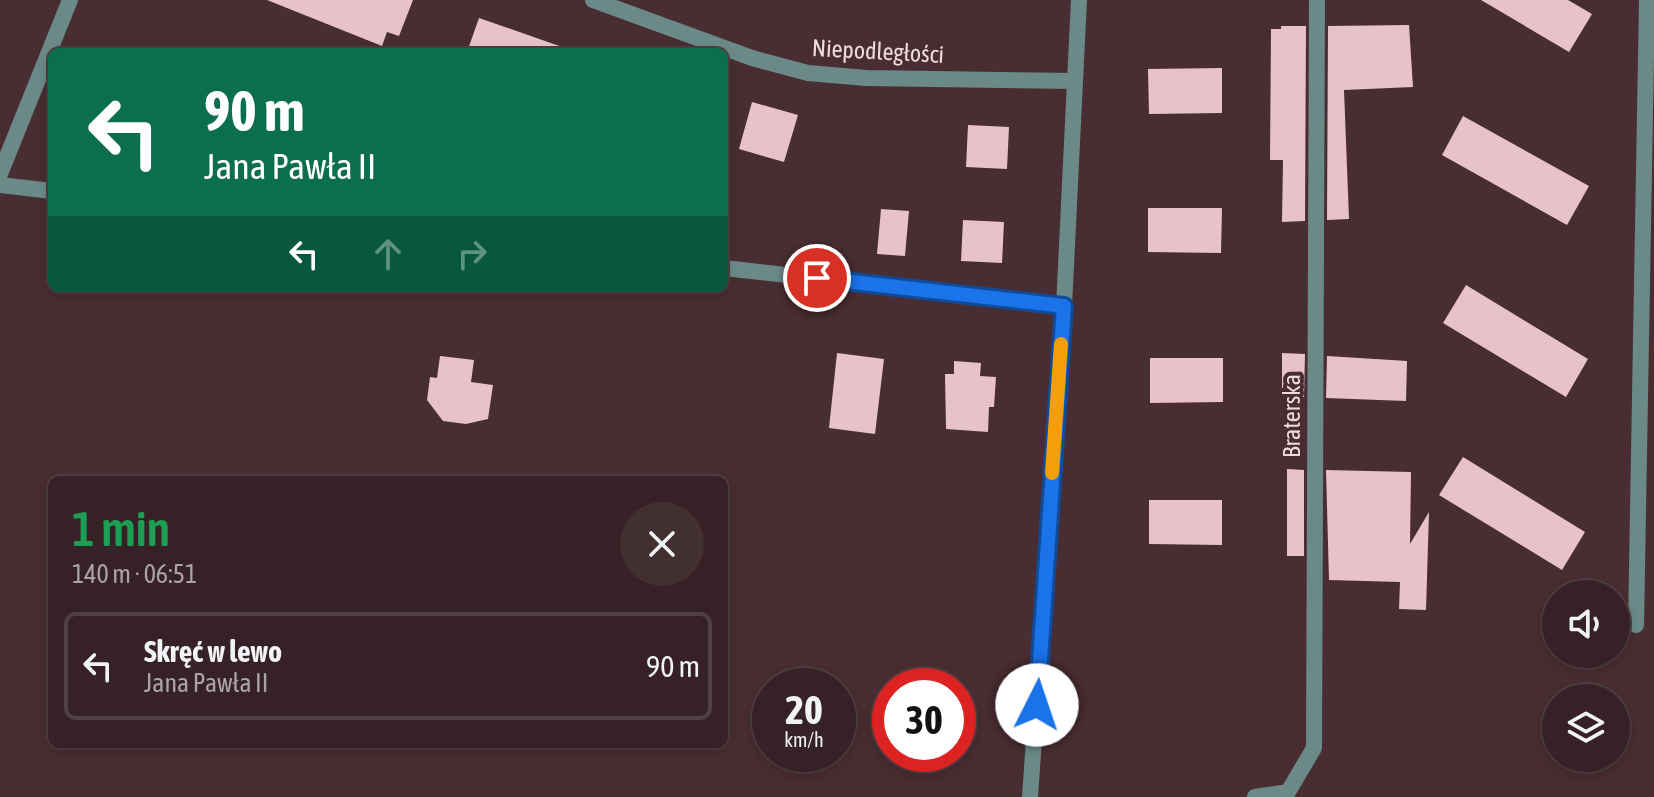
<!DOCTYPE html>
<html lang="pl">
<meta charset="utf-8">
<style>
body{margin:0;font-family:"Asap Condensed",sans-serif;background:#412f32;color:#f1f3f6;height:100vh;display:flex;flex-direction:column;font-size:30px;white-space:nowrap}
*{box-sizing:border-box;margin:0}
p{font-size:26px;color:#aaa4a7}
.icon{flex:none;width:44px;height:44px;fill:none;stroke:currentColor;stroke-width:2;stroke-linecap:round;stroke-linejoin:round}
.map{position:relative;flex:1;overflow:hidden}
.details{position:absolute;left:48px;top:476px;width:680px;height:272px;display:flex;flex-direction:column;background:#362226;border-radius:12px;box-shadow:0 4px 12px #0003,0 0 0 2px #503f43}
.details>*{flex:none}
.banner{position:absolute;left:48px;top:48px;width:680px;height:244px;border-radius:12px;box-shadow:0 4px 12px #0003,0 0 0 2px #503f43;background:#0b6e4f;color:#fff;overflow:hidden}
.tools{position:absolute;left:1542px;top:580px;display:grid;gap:16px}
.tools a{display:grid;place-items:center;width:88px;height:88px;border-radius:50%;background:#362226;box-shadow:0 4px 12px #0003,0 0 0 2px #503f43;font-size:40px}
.speed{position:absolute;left:752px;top:668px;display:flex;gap:16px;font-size:40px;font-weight:700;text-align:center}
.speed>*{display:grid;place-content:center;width:104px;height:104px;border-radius:50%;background:#362226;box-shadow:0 4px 12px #0003,0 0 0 2px #503f43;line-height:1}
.speed small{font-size:20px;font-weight:400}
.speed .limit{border:12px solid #d22;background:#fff;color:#111}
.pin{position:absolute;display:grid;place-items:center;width:68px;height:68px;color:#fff;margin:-34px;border:4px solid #fff;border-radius:50%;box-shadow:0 2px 8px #0007}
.me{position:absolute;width:88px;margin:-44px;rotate:4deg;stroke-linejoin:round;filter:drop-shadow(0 0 6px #0008)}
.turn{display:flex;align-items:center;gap:28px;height:168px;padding:0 24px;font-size:36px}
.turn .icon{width:104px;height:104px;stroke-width:2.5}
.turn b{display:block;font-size:56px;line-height:68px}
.lanes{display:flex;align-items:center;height:76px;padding:0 24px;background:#0003;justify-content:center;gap:40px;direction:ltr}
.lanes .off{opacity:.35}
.round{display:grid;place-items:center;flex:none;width:84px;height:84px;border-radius:42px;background:#412f32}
.overview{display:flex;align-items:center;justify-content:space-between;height:136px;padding:0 24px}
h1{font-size:48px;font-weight:600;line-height:60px;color:#1e9e55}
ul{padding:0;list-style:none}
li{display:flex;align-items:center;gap:24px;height:108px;margin:0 16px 12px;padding:0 8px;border:4px solid #503f43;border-radius:12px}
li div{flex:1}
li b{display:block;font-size:30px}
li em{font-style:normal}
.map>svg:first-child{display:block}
.building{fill:#e7c3c9}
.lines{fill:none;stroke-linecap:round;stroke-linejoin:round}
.minor{stroke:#6b8a87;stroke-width:16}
.route-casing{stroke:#114b97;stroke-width:20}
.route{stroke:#1a73e8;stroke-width:14}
.slow{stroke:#f59e0b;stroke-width:14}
.labels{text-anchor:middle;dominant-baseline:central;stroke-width:8;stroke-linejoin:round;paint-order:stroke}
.street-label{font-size:24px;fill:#eedbde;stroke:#482d32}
</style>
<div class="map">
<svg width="1654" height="797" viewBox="0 0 1654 797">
<rect width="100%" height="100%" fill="#482d32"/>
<!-- building -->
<path class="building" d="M267 0H413L399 36 387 32 382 46Z
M1481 0H1568L1592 14 1569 52Z
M479 18 565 48V52H467Z
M1409 25 1413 87 1344 90 1349 219 1327 220 1328 26Z
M1281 26H1306L1305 221 1282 222 1283 160H1270L1271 29H1281Z
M1222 68V113L1149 114 1148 69Z
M752 102 798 115 784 162 739 149Z
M1463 116 1589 186 1567 225 1442 155Z
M968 125 1009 127 1007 169 966 167Z
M1148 208H1222L1221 253 1148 252Z
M881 209 909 211 905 256 877 254Z
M963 220 1004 222 1002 263 961 261Z
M1466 285 1588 359 1566 397 1443 323Z
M837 353 884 359 875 434 829 428Z
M1282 353 1305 354 1304 397H1282Z
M440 356 474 360 471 382 493 385 488 419 466 424 443 421 427 400 430 377 437 378Z
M1327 356 1407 361 1406 401 1326 398Z
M1150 358H1223V402L1150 403Z
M954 361 981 363 980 376 996 377 994 407H989L988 432 946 429 945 374H954Z
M1463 457 1585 532 1562 570 1439 495Z
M1287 469 1304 470V556H1287Z
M1326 470 1411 472 1410 544 1429 512 1426 610 1399 609 1400 582 1329 580Z
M1149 500H1222V545L1149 544Z"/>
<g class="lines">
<!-- minor -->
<path class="minor" d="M593 0 752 58 808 73 866 78 1075 81
M0 174 70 0
M0 185 52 191
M724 268 1064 306
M1636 625 1647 0
M1030 797 1064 306 1079 0
M1255 797 1288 792 1314 748 1317 0"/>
</g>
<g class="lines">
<defs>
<path id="route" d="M817 278 1064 306 1037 705"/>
</defs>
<!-- route casing -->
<use href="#route" class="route-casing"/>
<!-- route -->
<use href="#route" class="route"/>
<!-- slow -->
<path class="slow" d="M1052 473 1061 344"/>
</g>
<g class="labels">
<!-- street labels -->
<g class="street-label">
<text transform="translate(878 51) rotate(3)">Niepodległości</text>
<text transform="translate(1291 416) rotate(-90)">Braterska</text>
</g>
</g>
</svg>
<div class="tools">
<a><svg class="icon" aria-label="sound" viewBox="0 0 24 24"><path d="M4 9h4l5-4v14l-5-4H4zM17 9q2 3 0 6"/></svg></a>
<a><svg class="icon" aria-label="layers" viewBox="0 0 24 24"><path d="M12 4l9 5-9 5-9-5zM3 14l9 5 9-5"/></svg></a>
</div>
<div class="speed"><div>20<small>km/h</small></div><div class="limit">30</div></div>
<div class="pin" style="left:817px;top:278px;background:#d93025"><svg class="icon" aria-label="arrive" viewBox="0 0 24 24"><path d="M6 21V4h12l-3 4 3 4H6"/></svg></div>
<svg class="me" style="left:1037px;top:705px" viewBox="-20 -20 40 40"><circle r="19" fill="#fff"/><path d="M0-13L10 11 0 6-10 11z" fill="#1a73e8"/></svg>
<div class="banner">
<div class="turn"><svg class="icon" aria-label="left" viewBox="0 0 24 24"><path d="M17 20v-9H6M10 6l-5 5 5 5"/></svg><div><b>90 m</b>Jana Pawła II</div></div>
<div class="lanes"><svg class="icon" aria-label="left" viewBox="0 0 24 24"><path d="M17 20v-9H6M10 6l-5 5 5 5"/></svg><svg class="icon off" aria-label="ahead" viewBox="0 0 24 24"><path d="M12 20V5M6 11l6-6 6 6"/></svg><svg class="icon off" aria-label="right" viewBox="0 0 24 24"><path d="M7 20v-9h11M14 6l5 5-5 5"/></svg></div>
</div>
<section class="details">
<div class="overview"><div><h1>1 min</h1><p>140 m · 06:51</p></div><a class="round"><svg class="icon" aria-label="close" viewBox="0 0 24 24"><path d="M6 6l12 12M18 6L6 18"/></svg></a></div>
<ul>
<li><svg class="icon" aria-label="left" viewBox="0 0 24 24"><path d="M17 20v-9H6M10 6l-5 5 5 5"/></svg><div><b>Skręć w lewo</b><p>Jana Pawła II</p></div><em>90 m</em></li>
</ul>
</section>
</div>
